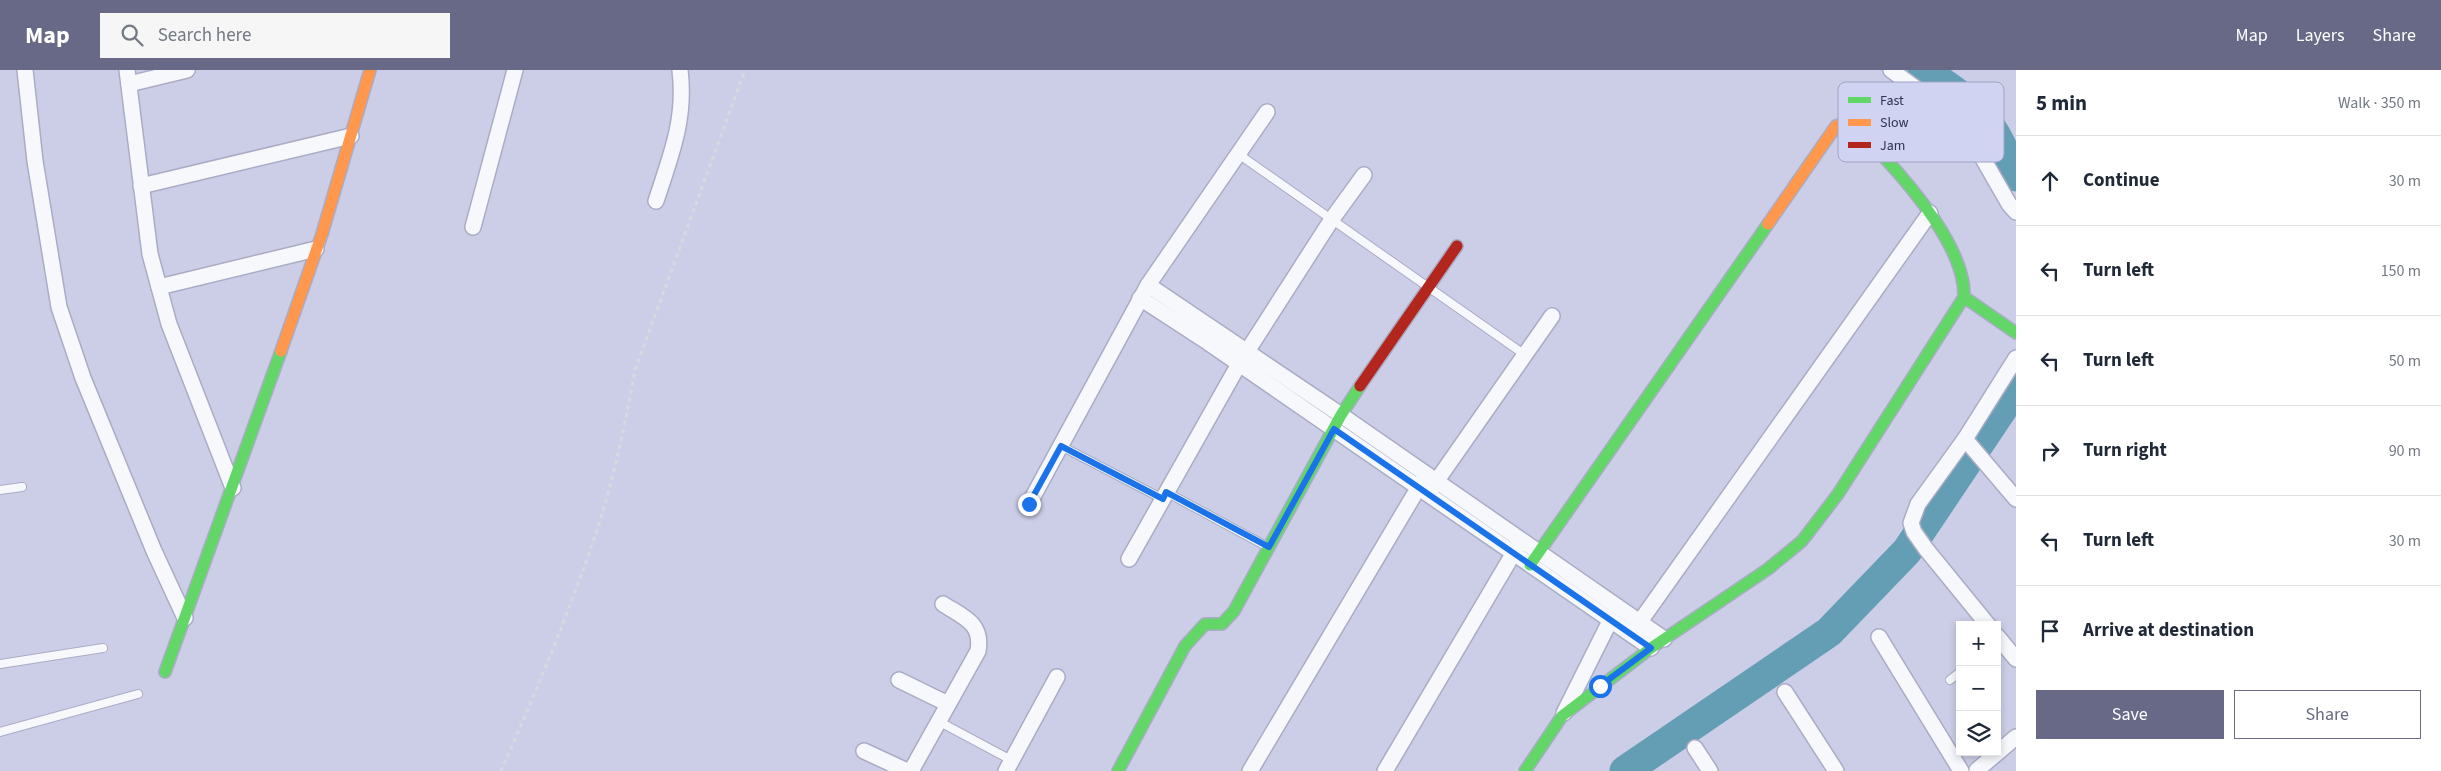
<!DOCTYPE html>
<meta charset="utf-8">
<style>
:root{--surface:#fff;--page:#f6f6f7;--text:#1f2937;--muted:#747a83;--line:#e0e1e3;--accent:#676986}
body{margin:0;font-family:"Source Sans 3",sans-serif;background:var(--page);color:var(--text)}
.controls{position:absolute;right:15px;bottom:15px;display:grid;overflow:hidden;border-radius:0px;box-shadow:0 2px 8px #0003}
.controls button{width:45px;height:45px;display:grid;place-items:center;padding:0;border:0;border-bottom:1px solid var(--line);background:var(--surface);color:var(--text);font:25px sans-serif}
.stop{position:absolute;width:15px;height:15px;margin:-11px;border:4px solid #1a73e8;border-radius:50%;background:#fff}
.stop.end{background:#1a73e8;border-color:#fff;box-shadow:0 1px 5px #0008}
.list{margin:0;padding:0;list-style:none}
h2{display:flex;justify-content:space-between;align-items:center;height:65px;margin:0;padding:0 20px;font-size:21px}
h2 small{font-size:16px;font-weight:400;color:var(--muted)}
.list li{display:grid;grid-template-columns:32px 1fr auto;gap:15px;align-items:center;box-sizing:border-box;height:90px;padding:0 20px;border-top:1px solid var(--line)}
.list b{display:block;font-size:19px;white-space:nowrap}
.list em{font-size:16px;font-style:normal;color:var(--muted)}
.actions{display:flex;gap:10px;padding:15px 20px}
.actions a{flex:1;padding:11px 0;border:1px solid var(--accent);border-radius:0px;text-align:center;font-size:18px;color:var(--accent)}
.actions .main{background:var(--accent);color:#fff}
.icon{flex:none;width:28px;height:28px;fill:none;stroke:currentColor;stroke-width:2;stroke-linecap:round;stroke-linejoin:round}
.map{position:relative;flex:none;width:2016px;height:701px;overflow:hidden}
header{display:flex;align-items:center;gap:30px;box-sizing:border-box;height:70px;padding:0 25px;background:var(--accent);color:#fff}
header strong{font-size:24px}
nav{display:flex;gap:28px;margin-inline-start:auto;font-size:18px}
.search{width:350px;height:45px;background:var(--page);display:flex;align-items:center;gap:12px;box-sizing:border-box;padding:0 18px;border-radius:0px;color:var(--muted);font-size:19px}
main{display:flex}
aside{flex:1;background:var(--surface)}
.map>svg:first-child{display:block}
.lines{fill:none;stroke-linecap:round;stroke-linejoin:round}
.river{stroke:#649eb5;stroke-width:31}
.lane-casing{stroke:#aaacc5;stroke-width:10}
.street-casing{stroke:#aaacc5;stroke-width:18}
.fast-casing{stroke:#aaacc5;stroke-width:14}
.slow-casing{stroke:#aaacc5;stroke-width:14}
.jam-casing{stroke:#aaacc5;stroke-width:14}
.path{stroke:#d8d8e1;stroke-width:3;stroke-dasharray:4 4;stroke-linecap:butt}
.lane{stroke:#f7f8fb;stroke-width:8}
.street{stroke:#f7f8fb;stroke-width:15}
.fast{stroke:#63d668;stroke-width:11}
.slow{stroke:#ff974d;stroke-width:11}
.jam{stroke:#b3261e;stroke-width:11}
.route{stroke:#1a73e8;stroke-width:6}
.key{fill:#d0d4f2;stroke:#a0a4c2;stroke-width:1}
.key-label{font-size:14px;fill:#303351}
</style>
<header>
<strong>Map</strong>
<div class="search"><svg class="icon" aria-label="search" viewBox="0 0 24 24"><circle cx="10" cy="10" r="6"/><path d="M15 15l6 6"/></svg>Search here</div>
<nav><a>Map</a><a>Layers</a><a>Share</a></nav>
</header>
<main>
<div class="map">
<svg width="2016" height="701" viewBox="0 0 2016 701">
<rect width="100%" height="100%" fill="#cccee7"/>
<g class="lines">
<g class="river">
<path d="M 1923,0 C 1942,13 1962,25 1979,42 C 1995,59 2005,85 2016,106"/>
<path d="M 1625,701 L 1829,562 L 1907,481 L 2016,318"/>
</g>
<g class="lane-casing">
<g id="lane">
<path d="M 1237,83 L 1525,285"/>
<path d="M 1061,376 L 1163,429"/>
<path d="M 0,420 L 22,417"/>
<path d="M 1166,422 L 1268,477"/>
<path d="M 0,594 L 103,578"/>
<path d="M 1950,610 L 1960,602"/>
<path d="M 938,651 L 1011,690"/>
<path d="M 0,662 L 138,624"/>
</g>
</g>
<g class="street-casing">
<g id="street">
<path d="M 25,0 L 35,91 L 59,237 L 83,308 L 154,481 L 185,548"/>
<path d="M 127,0 L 150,184 L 169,254 L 233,418"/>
<path d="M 1891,0 L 1962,52 L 2009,134 L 2016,142"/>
<path d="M 129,14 L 187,0"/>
<path d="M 141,116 L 351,66"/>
<path d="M 656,131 C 671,85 686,49 680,0"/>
<path d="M 473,157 L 515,0"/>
<path d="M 1148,215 L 1341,345 L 1664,569"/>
<path d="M 159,217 L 316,179"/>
<path d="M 1140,228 L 1209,273 L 1651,578"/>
<path d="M 1965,369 L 2016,429"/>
<path d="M 1431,419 L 1552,246"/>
<path d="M 1029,434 L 1148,215 L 1267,42"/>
<path d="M 1129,489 L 1239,294 L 1332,149 L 1364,105"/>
<path d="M 1988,555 L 1926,479 L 1914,462 L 1911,453 L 1918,434 L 1965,369 L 2016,288"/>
<path d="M 1634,560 L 1930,143"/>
<path d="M 1997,566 L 2016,589"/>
<path d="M 1879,567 L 1961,701"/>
<path d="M 899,610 L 948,634"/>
<path d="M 1785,622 L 1836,701"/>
<path d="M 1564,643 L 1610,551"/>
<path d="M 1695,678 L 1710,701"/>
<path d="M 864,681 L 907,701"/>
<path d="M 1977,700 L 2016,667"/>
<path d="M 911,701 L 978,581 C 983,553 963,547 943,534"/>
<path d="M 1006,701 L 1057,607"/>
<path d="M 1250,701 L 1423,410"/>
<path d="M 1385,701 L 1519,474"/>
</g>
</g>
<g class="fast-casing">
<g id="fast">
<path d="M 1882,85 C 1913,118 1966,181 1964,227"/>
<path d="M 1530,495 L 1768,154"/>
<path d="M 165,602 L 281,281"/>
<path d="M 1118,701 L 1185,576 L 1205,554 L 1222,554 L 1234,541 L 1341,345 L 1360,316"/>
<path d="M 1525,701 L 1562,646 L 1651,578 L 1768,499 L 1802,471 L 1838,424 L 1964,227 L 2016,263"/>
</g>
</g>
<g class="slow-casing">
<g id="slow">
<path d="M 1768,154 L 1836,56 L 1843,54 L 1858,63 L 1882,85"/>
<path d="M 281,281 L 322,164 L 370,0"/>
</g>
</g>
<g class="jam-casing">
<path id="jam" d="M 1360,316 L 1457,176"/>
</g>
<path class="path" d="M 501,701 C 535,624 568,545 595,466 C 613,413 625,355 635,300 L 745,0"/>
<use href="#lane" class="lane"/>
<use href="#street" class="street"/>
<use href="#fast" class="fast"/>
<use href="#slow" class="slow"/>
<use href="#jam" class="jam"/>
</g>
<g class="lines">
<path class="route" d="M 1029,434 L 1061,376 L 1163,429 L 1166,422 L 1269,477 L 1334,359 L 1651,578 L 1600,616"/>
</g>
<rect x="1838" y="12" width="166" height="80" rx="8" class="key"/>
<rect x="1848" y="27" width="23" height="6" fill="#63d668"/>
<rect x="1848" y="49" width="23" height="7" fill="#ff974d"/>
<rect x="1848" y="72" width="23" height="6" fill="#b3261e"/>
<g class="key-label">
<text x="1880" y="35">Fast</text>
<text x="1880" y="57">Slow</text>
<text x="1880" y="80">Jam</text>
</g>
</svg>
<div class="controls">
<button>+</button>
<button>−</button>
<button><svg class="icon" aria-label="layers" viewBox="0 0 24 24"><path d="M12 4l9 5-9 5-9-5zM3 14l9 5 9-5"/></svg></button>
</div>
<div class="stop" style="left:1600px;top:616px"></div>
<div class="stop end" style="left:1029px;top:434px"></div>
</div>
<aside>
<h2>5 min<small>Walk · 350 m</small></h2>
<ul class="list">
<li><svg class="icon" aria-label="ahead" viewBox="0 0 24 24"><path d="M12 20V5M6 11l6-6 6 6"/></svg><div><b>Continue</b></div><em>30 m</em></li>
<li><svg class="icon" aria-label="left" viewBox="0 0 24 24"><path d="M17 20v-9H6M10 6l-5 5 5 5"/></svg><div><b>Turn left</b></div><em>150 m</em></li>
<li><svg class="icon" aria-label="left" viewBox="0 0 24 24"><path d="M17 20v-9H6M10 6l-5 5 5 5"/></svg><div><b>Turn left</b></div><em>50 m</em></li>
<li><svg class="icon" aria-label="right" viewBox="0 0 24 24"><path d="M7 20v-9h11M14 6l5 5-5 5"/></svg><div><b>Turn right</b></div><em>90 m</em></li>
<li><svg class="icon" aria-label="left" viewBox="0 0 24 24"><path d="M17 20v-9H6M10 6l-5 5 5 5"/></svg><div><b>Turn left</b></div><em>30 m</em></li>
<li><svg class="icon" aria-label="arrive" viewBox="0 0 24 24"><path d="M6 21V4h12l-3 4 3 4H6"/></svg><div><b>Arrive at destination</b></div></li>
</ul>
<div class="actions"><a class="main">Save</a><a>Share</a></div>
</aside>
</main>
